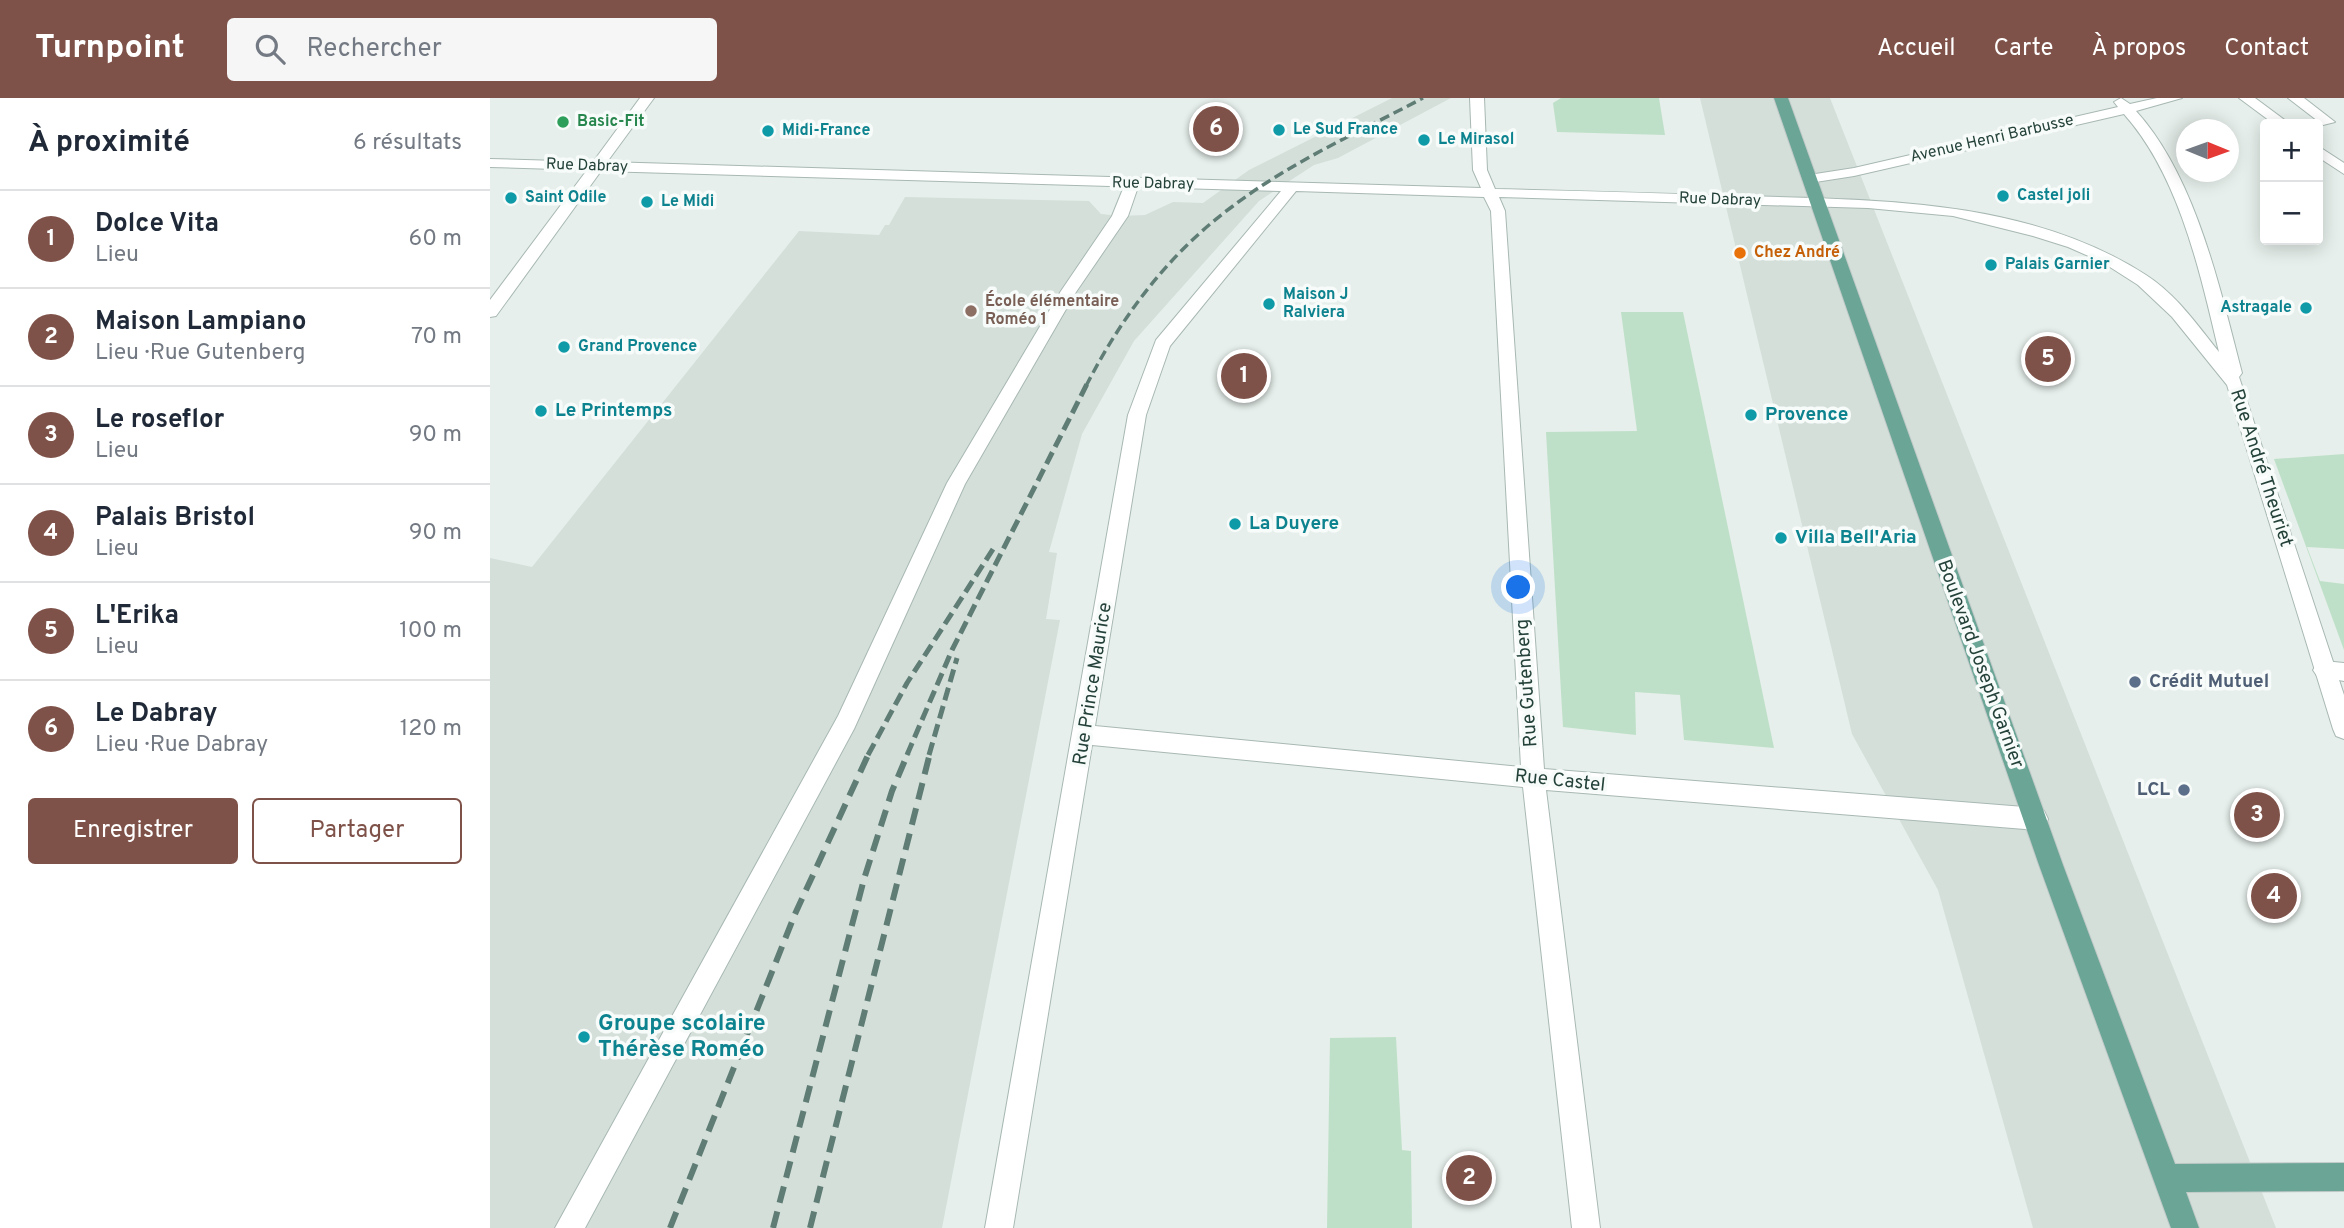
<!DOCTYPE html>
<html lang="fr">
<meta charset="utf-8">
<style>
:root{--surface:#fff;--page:#f6f6f7;--text:#1f2937;--muted:#747a83;--line:#e0e1e3;--accent:#7f5249}
body{margin:0;font-family:Overpass,sans-serif;background:var(--page);color:var(--text)}
.controls{position:absolute;right:21px;top:21px;display:grid;overflow:hidden;border-radius:7px;box-shadow:0 4px 18px #0003}
.controls button{width:63px;height:63px;display:grid;place-items:center;padding:0;border:0;border-bottom:2px solid var(--line);background:var(--surface);color:var(--text);font:35px sans-serif}
.compass{position:absolute;left:1686px;top:21px;width:63px;height:63px;border-radius:50%;background:var(--surface);box-shadow:0 4px 18px #0003;rotate:91deg}
.you{position:absolute;left:1029px;top:490px;width:24px;height:24px;margin:-18px;border:5px solid #fff;border-radius:50%;background:#1a73e8;box-shadow:0 0 0 10px #1a73e833}
.badge{display:grid;place-items:center;width:46px;height:46px;border-radius:50%;background:var(--accent);color:#fff;font-size:23px;font-weight:700}
.pin{position:absolute;translate:-50% -50%;border:4px solid #fff;box-shadow:0 2px 7px #0006}
.list{margin:0;padding:0;list-style:none}
h2{display:flex;justify-content:space-between;align-items:center;height:91px;margin:0;padding:0 28px;font-size:30px}
h2 small{font-size:23px;font-weight:400;color:var(--muted)}
.list li{display:grid;grid-template-columns:46px 1fr auto;gap:21px;align-items:center;box-sizing:border-box;height:98px;padding:0 28px;border-top:2px solid var(--line)}
.list b{display:block;font-size:26px;white-space:nowrap}
.list p{margin:0;font-size:23px;white-space:nowrap;color:var(--muted)}
.list em{font-size:23px;font-style:normal;color:var(--muted)}
.actions{display:flex;gap:14px;padding:21px 28px}
.actions a{flex:1;padding:16px 0;border:2px solid var(--accent);border-radius:7px;text-align:center;font-size:24px;color:var(--accent)}
.actions .main{background:var(--accent);color:#fff}
.icon{flex:none;width:38px;height:38px;fill:none;stroke:currentColor;stroke-width:2;stroke-linecap:round;stroke-linejoin:round}
.map{position:relative;flex:none;width:1854px;height:1130px;overflow:hidden}
header{display:flex;align-items:center;gap:42px;box-sizing:border-box;height:98px;padding:0 35px;background:var(--accent);color:#fff}
header strong{font-size:33px}
nav{display:flex;gap:38px;margin-inline-start:auto;font-size:24px}
.search{width:490px;height:63px;background:var(--page);display:flex;align-items:center;gap:18px;box-sizing:border-box;padding:0 24px;border-radius:7px;color:var(--muted);font-size:26px}
main{display:flex}
aside{flex:1;background:var(--surface)}
.map>svg:first-child{display:block}
.built{fill:#d4dfda}
.green{fill:#bfe0c8}
.lines{fill:none;stroke-linecap:round;stroke-linejoin:round}
.service-casing{stroke:#a8b8b2;stroke-width:2}
.minor-casing{stroke:#a8b8b2;stroke-width:2}
.primary-casing{stroke:#c2cac8;stroke-width:2}
.service{fill:#fff;fill-rule:evenodd}
.minor{fill:#fff;fill-rule:evenodd}
.primary{fill:#6aa596;fill-rule:evenodd}
.rail-far2{stroke:#5f7d75;stroke-width:3.5;stroke-dasharray:10 5;stroke-linecap:butt}
.rail-far1{stroke:#5f7d75;stroke-width:5;stroke-dasharray:13 6;stroke-linecap:butt}
.rail{stroke:#5f7d75;stroke-width:6;stroke-dasharray:17 9;stroke-linecap:butt}
.leisure-dot{fill:#2e9e5b;stroke:#f7fbf9;stroke-width:2.5}
.culture-dot{fill:#0f9aa8;stroke:#f7fbf9;stroke-width:2.5}
.food-dot{fill:#e8710a;stroke:#f7fbf9;stroke-width:2.5}
.education-dot{fill:#8d6e63;stroke:#f7fbf9;stroke-width:2.5}
.service-dot{fill:#5c6f8a;stroke:#f7fbf9;stroke-width:2.5}
.labels{text-anchor:middle;dominant-baseline:central;stroke-width:7;stroke-linejoin:round;paint-order:stroke}
.far-leisure-label{font-size:16px;font-weight:bold;fill:#27864d;stroke:#f7fbf9;text-anchor:start}
.far-culture-label{font-size:16px;font-weight:bold;fill:#0d838f;stroke:#f7fbf9;text-anchor:start}
.far-street-label{font-size:16px;fill:#24423a;stroke:#f7fbf9}
.far-food-label{font-size:16px;font-weight:bold;fill:#c56008;stroke:#f7fbf9;text-anchor:start}
.far-education-label{font-size:16px;font-weight:bold;fill:#785e54;stroke:#f7fbf9;text-anchor:start}
.culture-label{font-size:19px;font-weight:bold;fill:#0d838f;stroke:#f7fbf9;text-anchor:start}
.street-label{font-size:19px;fill:#24423a;stroke:#f7fbf9}
.service-label{font-size:19px;font-weight:bold;fill:#4e5e75;stroke:#f7fbf9;text-anchor:start}
.near-culture-label{font-size:23px;font-weight:bold;fill:#0d838f;stroke:#f7fbf9;text-anchor:start}
</style>
<header>
<strong>Turnpoint</strong>
<div class="search"><svg class="icon" aria-label="search" viewBox="0 0 24 24"><circle cx="10" cy="10" r="6"/><path d="M15 15l6 6"/></svg>Rechercher</div>
<nav><a>Accueil</a><a>Carte</a><a>À propos</a><a>Contact</a></nav>
</header>
<main>
<aside>
<h2>À proximité<small>6 résultats</small></h2>
<ul class="list">
<li><span class="badge">1</span><div><b>Dolce Vita</b><p>Lieu</p></div><em>60 m</em></li>
<li><span class="badge">2</span><div><b>Maison Lampiano</b><p>Lieu · Rue Gutenberg</p></div><em>70 m</em></li>
<li><span class="badge">3</span><div><b>Le roseflor</b><p>Lieu</p></div><em>90 m</em></li>
<li><span class="badge">4</span><div><b>Palais Bristol</b><p>Lieu</p></div><em>90 m</em></li>
<li><span class="badge">5</span><div><b>L'Erika</b><p>Lieu</p></div><em>100 m</em></li>
<li><span class="badge">6</span><div><b>Le Dabray</b><p>Lieu · Rue Dabray</p></div><em>120 m</em></li>
</ul>
<div class="actions"><a class="main">Enregistrer</a><a>Partager</a></div>
</aside>
<div class="map">
<svg width="1854" height="1130" viewBox="0 0 1854 1130">
<rect width="100%" height="100%" fill="#e6efeb"/>
<g class="built">
<path d="M 902,0 L 961,0 L 848,60 L 824,67 L 769,103 L 644,243 L 592,336 L 559,454 L 567,455 L 556,521 L 570,522 L 452,1130 L 0,1130 L 0,460 L 42,469 L 309,133 L 389,137 L 395,127 L 399,127 L 415,99 L 599,103 L 611,116 L 630,118 L 655,117 L 683,104 L 713,105 L 759,72 Z"/>
<path d="M 1210,0 L 1340,0 L 1786,1130 L 1543,1130 L 1448,792 L 1362,636 Z"/>
</g>
<g class="green">
<path d="M 1071,0 L 1169,0 L 1175,37 L 1067,34 L 1063,5 Z"/>
<path d="M 1131,214 L 1193,214 L 1284,650 L 1194,642 L 1190,597 L 1145,594 L 1146,637 L 1073,629 L 1056,334 L 1147,333 Z"/>
<path d="M 1854,356 L 1854,451 L 1817,449 L 1830,483 L 1854,486 L 1854,552 L 1784,361 Z"/>
<path d="M 906,939 L 912,1052 L 921,1053 L 922,1130 L 837,1130 L 840,940 Z"/>
</g>
<g class="lines">
<g class="service-casing">
<g id="service">
<path d="M 1749,0 L 1765,0 L 1800,26 L 1784,26 Z"/>
<path d="M 1798,0 L 1814,0 L 1845,24 L 1833,27 Z"/>
<path d="M 1828,48 L 1854,65 L 1854,76 L 1828,59 Z"/>
<path d="M 642,82 L 649,86 L 638,118 L 586,194 L 475,386 L 364,631 L 95,1130 L 65,1130 L 348,618 L 457,385 L 571,193 L 622,118 L 635,86 Z"/>
<path d="M 1834,563 L 1854,565 L 1854,583 L 1827,578 L 1823,572 L 1827,566 Z"/>
</g>
</g>
<g class="minor-casing">
<path id="minor" d="M 150,0 L 164,0 L 117,64 L 991,90 L 983,72 L 980,0 L 994,0 L 997,72 L 1005,91 C 1089,93 1172,95 1255,98 C 1391,102 1538,101 1656,177 C 1686,196 1708,228 1729,254 C 1710,175 1690,79 1634,16 L 1364,78 L 1319,85 L 1312,81 L 1319,77 L 1364,70 L 1628,9 L 1624,4 L 1631,0 L 1640,6 L 1667,0 L 1692,0 L 1646,13 C 1706,79 1730,191 1752,275 L 1749,279 L 1854,597 L 1854,641 L 1846,638 L 1843,631 L 1737,287 L 1682,219 L 1648,187 L 1612,164 L 1578,149 L 1543,138 L 1463,118 L 1378,110 L 1009,99 L 1015,113 L 1054,671 L 1546,710 L 1554,713 L 1558,721 L 1554,729 L 1546,732 L 1056,692 L 1110,1130 L 1082,1130 L 1033,689 L 602,647 L 523,1130 L 495,1130 L 638,317 L 666,242 L 791,93 L 111,73 L 6,218 L 0,219 L 0,202 L 97,72 L 0,69 L 0,61 L 103,64 ZM 806,93 L 994,99 L 1001,113 L 1031,669 L 605,628 L 656,317 L 680,248 Z"/>
</g>
<g class="primary-casing">
<path id="primary" d="M 1284,0 L 1298,0 L 1573,767 L 1685,1066 L 1854,1065 L 1854,1093 L 1696,1094 L 1709,1130 L 1681,1130 L 1549,767 Z"/>
</g>
<use href="#service" class="service"/>
<use href="#minor" class="minor"/>
<use href="#primary" class="primary"/>
<path class="rail-far2" d="M 596,288 C 632,218 679,155 743,108 C 801,64 869,34 933,0"/>
<g class="rail-far1">
<path d="M 378,657 L 417,585 L 505,448"/>
<path d="M 417,657 L 462,552 L 597,286"/>
<path d="M 439,657 L 467,560"/>
</g>
<g class="rail">
<path d="M 180,1130 L 305,816 L 379,655"/>
<path d="M 283,1130 L 374,781 L 402,693 L 418,655"/>
<path d="M 320,1130 L 440,655"/>
</g>
</g>
<circle class="leisure-dot" cx="73" cy="24" r="7"/>
<g class="culture-dot">
<circle cx="789" cy="32" r="7"/>
<circle cx="278" cy="33" r="7"/>
<circle cx="934" cy="42" r="7"/>
<circle cx="1513" cy="98" r="7"/>
<circle cx="21" cy="100" r="7"/>
<circle cx="157" cy="104" r="7"/>
<circle cx="1501" cy="167" r="7"/>
<circle cx="779" cy="206" r="7"/>
<circle cx="1816" cy="210" r="7"/>
<circle cx="74" cy="249" r="7"/>
<circle cx="51" cy="313" r="7"/>
<circle cx="1261" cy="317" r="7"/>
<circle cx="745" cy="426" r="7"/>
<circle cx="1291" cy="440" r="7"/>
<circle cx="94" cy="939" r="7"/>
</g>
<circle class="food-dot" cx="1250" cy="155" r="7"/>
<circle class="education-dot" cx="481" cy="213" r="7"/>
<g class="service-dot">
<circle cx="1645" cy="584" r="7"/>
<circle cx="1694" cy="692" r="7"/>
</g>
<g class="labels">
<g class="far-leisure-label">
<text x="87" y="24">Basic-Fit</text>
</g>
<g class="far-culture-label">
<text x="803" y="32">Le Sud France</text>
<text x="292" y="33">Midi-France</text>
<text x="948" y="42">Le Mirasol</text>
<text x="1527" y="98">Castel joli</text>
<text x="35" y="100">Saint Odile</text>
<text x="171" y="104">Le Midi</text>
<text x="1515" y="167">Palais Garnier</text>
<text x="793" y="197">Maison J<tspan x="793" dy="18">Ralviera</tspan></text>
<text x="1802" y="210" text-anchor="end">Astragale</text>
<text x="88" y="249">Grand Provence</text>
</g>
<g class="far-street-label">
<text transform="translate(1502 41) rotate(-13)">Avenue Henri Barbusse</text>
<text transform="translate(97 68) rotate(2)">Rue Dabray</text>
<text transform="translate(663 86) rotate(1)">Rue Dabray</text>
<text transform="translate(1230 102) rotate(2)">Rue Dabray</text>
</g>
<g class="far-food-label">
<text x="1264" y="155">Chez André</text>
</g>
<g class="far-education-label">
<text x="495" y="204">École élémentaire<tspan x="495" dy="18">Roméo 1</tspan></text>
</g>
<g class="culture-label">
<text x="65" y="313">Le Printemps</text>
<text x="1275" y="317">Provence</text>
<text x="759" y="426">La Duyere</text>
<text x="1305" y="440">Villa Bell'Aria</text>
</g>
<g class="street-label">
<text transform="translate(1771 370) rotate(72)">Rue André Theuriet</text>
<text transform="translate(1490 566) rotate(70)">Boulevard Joseph Garnier</text>
<text transform="translate(1037 585) rotate(-94)">Rue Gutenberg</text>
<text transform="translate(603 586) rotate(-81)">Rue Prince Maurice</text>
<text transform="translate(1070 683) rotate(6)">Rue Castel</text>
</g>
<g class="service-label">
<text x="1659" y="584">Crédit Mutuel</text>
<text x="1680" y="692" text-anchor="end">LCL</text>
</g>
<g class="near-culture-label">
<text x="108" y="926">Groupe scolaire<tspan x="108" dy="26">Thérèse Roméo</tspan></text>
</g>
</g>
</svg>
<div class="controls">
<button>+</button>
<button>−</button>
</div>
<svg class="compass" viewBox="-18 -18 36 36"><path d="M0-13l5 13h-10z" fill="#e53935"/><path d="M0 13l5-13h-10z" fill="#747a83"/></svg>
<div class="you"></div>
<div class="pin badge" style="left:754px;top:278px">1</div>
<div class="pin badge" style="left:979px;top:1080px">2</div>
<div class="pin badge" style="left:1767px;top:717px">3</div>
<div class="pin badge" style="left:1784px;top:798px">4</div>
<div class="pin badge" style="left:1558px;top:261px">5</div>
<div class="pin badge" style="left:726px;top:31px">6</div>
</div>
</main>
